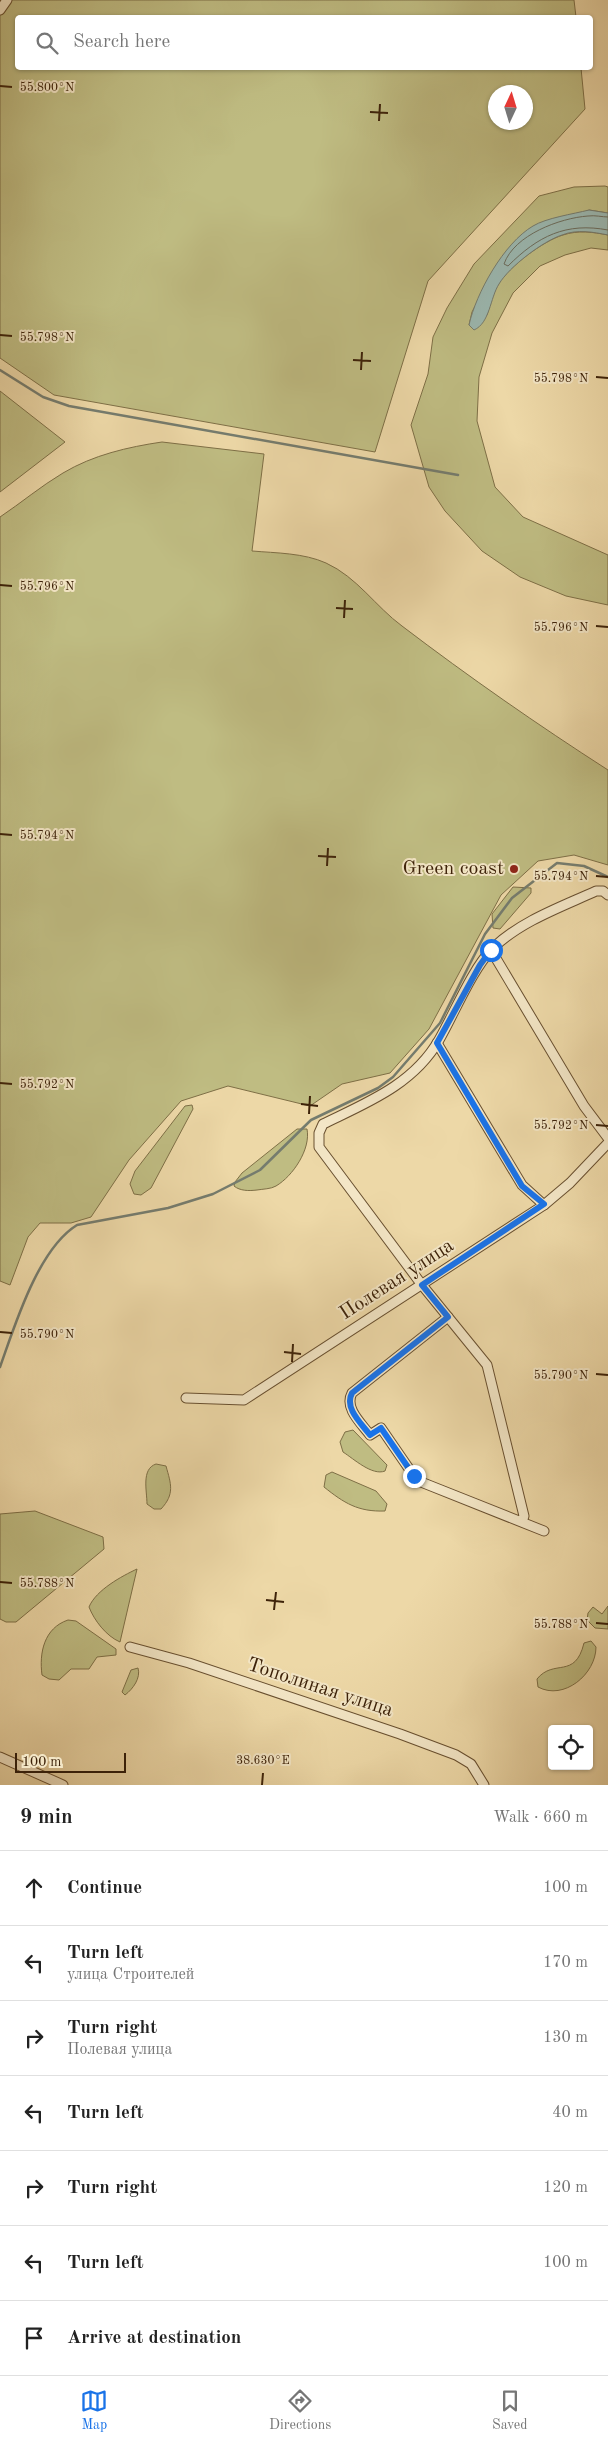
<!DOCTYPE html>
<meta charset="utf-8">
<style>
:root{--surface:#fff;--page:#f2f2f2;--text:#222;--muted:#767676;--line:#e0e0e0;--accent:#1a73e8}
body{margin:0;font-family:"Old Standard TT",serif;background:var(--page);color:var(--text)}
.controls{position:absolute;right:15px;bottom:15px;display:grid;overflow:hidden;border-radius:5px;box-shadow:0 1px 4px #0004}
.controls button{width:45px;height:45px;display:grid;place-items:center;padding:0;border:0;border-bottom:1px solid var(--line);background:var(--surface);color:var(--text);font:25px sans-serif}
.compass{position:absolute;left:488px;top:85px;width:45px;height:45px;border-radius:50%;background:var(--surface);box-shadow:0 1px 4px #0004;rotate:4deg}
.scale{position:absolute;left:15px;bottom:12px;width:111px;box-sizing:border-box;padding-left:5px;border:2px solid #3d2209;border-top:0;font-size:14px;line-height:18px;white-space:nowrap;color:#3d2209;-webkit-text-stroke:4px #f3e6c6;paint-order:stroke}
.stop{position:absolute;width:15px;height:15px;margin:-11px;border:4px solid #1a73e8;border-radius:50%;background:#fff}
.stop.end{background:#1a73e8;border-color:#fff;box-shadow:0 1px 5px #0008}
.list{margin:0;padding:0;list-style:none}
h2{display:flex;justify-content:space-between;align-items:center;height:65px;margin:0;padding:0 20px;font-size:21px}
h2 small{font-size:16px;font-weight:400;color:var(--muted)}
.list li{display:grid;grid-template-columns:32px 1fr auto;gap:15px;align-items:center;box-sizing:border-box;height:75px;padding:0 20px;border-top:1px solid var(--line)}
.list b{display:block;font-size:19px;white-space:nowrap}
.list p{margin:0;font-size:16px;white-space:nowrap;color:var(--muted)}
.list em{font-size:16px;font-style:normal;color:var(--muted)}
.icon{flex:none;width:28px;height:28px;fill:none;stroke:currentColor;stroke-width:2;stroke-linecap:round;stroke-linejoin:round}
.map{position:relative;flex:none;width:608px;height:1785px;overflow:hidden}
.search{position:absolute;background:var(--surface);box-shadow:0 1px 4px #0004;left:15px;right:15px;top:15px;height:55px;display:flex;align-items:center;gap:12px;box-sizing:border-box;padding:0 18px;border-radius:5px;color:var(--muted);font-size:19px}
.sheet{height:590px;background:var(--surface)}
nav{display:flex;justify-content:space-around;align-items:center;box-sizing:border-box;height:70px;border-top:1px solid var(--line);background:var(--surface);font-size:14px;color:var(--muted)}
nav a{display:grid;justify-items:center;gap:2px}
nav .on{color:var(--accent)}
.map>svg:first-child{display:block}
.green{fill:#bfbc82;stroke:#7e6f46;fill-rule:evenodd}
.water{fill:#9bb8b1;stroke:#757c6e}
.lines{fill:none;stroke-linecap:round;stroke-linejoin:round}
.shore{stroke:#6c6d5d;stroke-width:1}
.stream{stroke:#757c6e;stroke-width:2.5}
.minor-casing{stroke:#695030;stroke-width:11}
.minor{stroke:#f3e6c6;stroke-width:9}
.route{stroke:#1a73e8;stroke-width:6}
.ticks{fill:none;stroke:#3d2209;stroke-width:2}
.poi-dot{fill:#8f2418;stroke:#f3e6c6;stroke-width:2}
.labels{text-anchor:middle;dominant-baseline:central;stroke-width:4;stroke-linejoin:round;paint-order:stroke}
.poi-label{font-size:20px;fill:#3d2209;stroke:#f3e6c6;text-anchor:end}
.street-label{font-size:20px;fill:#3d2209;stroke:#f3e6c6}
.ticks-label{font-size:12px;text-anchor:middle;fill:#3d2209;stroke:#f3e6c6;stroke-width:4;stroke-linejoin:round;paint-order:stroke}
</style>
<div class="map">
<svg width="608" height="1785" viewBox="0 0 608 1785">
<rect width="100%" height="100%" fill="#edd8a7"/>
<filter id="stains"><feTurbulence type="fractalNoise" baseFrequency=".004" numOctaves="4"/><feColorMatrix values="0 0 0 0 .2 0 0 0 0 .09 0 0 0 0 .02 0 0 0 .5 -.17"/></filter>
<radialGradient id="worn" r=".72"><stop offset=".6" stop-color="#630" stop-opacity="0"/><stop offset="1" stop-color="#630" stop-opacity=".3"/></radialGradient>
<g class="green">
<path d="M 0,0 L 574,0 L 576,17 L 18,18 L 18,68 L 581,68 L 585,109 L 428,281 L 375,452 L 54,395 L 0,358 ZM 496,92 L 526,92 L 526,122 L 496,122 Z"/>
<path d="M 605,186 L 608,187 L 608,213 L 589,210 L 493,271 L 472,312 L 469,325 L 487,315 C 490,305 493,293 499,283 C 510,266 543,241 563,235 C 578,230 593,232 608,235 L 608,250 L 591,248 L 565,255 L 540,266 L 513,293 L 492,333 L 479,377 L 477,421 L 495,487 L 523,517 L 608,555 L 608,605 L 566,596 L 520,577 L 482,551 L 445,511 L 429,487 L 411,425 L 428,374 L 433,337 L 447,308 L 474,264 L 539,196 L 574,187 Z"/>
<path d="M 0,391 L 65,442 L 0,492 Z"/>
<path d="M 162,442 L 264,454 L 252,551 C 276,553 304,553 326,563 C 357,577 376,607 402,626 C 469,677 538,725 608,770 L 608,865 L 574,855 L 538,861 L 501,895 L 429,1029 L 390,1073 L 342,1084 L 310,1106 L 228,1086 L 181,1101 L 129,1160 L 91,1217 L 71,1223 L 40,1223 L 28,1237 L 10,1285 L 0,1281 L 0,517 C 21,503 41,486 63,473 C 93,455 128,447 162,442 Z"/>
<path d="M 513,887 L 531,888 L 531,893 L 500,929 L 493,928 L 492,914 Z"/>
<path d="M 192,1105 L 193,1109 L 151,1188 L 141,1195 L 134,1194 L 130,1184 L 135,1171 L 185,1106 Z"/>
<path d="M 297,1129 L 307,1129 C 311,1149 293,1176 276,1186 C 271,1189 263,1189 257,1190 C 249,1191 240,1191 234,1186 L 235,1182 L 242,1173 Z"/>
<path d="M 353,1430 L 387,1465 L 385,1471 C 372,1476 354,1459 343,1452 L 340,1442 L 345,1432 Z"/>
<path d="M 156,1464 L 166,1466 C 171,1484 175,1494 161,1509 L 154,1509 L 147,1504 C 147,1491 141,1469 156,1464 Z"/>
<path d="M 332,1472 L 376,1491 L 387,1504 L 385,1511 C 358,1512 344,1503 324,1487 L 326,1475 Z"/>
<path d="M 35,1511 L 103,1537 L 104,1549 L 16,1622 L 6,1622 L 0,1619 L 0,1514 Z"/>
<path d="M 137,1569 L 120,1642 C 106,1636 94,1620 89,1607 C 96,1590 122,1576 137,1569 Z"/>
<path d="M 608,1606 L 608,1629 L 595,1628 L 587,1620 L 588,1613 L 593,1607 L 602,1614 Z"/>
<path d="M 68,1620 L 76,1621 L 116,1649 L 116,1655 L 97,1657 L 89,1669 L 71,1669 L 59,1680 L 49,1679 L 42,1675 C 39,1653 44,1628 68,1620 Z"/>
<path d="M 591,1641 L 596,1647 C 596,1674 564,1701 538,1687 L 537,1679 C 554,1658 575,1680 584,1643 Z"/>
<path d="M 138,1668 C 141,1678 133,1689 125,1695 L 122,1692 L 131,1670 Z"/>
</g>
<path class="water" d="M 589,210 L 608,213 L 608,235 C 593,232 577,229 562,235 C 543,241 509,267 499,284 C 490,298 490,323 474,330 L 469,325 C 476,293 504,243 533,226 C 546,218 573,214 589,210 Z"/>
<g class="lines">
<path class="shore" d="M 608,217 C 602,217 595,215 588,216 C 560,218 514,235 504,264 L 508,266 C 538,236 566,222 608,230"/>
<g class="stream">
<path d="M 0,370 L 43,397 L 69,406 L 458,475"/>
<path d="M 0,1367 C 15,1325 38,1249 77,1225 L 168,1208 L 213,1194 L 260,1170 L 311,1120 L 378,1088 L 393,1077 L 440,1023 L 485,934 L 512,898 L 557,863 L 584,866 L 608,877"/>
</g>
<g class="minor-casing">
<g id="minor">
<path d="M 0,10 L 7,0"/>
<path d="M 491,950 L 584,1106 L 608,1138"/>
<path d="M 437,1043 L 522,1185 L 544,1205"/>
<path d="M 448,1317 L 352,1393 C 344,1408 361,1423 370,1435 L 381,1428 L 414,1476 L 421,1482 L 544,1531"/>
<path d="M 186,1398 L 244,1400 L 544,1205 L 570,1183 L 608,1143"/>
<path d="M 522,1521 L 524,1516 L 487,1365 L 422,1285 L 319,1147 L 319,1133 L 323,1124 C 366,1103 413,1085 439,1040 C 454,1014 472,969 493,948 C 521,921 561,907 596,891 L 603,891 L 608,895"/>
<path d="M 130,1647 L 189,1663 L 400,1734 L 456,1755 L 471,1764 L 484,1785"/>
<path d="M 0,1757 L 63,1785"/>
</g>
</g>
<use href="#minor" class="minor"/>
</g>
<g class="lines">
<path class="route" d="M 414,1476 L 381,1428 L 370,1435 C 361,1423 344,1408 352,1393 L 448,1317 L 422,1285 L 544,1204 L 522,1186 L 437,1043 L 480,965 L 491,950"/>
</g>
<path class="ticks" d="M 0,86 L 12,87M 370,112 L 388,113M 379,121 L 380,104M 0,335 L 12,336M 353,360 L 371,361M 361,370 L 362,352M 596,377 L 608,378M 0,585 L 12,586M 336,608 L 353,609M 344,618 L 345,600M 596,626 L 608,627M 0,834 L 12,835M 318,856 L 336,857M 327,866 L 328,848M 596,876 L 608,877M 0,1083 L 12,1084M 301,1104 L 318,1106M 309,1114 L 310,1096M 596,1125 L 608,1126M 0,1332 L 12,1333M 284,1352 L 301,1354M 292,1362 L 293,1344M 596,1374 L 608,1375M 0,1582 L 12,1583M 266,1600 L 284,1602M 274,1610 L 276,1592M 596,1623 L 608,1624M 262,1785 L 263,1773"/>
<circle class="poi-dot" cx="514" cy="869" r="5"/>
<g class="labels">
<g class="poi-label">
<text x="504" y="869">Green coast</text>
</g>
<g class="street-label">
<text transform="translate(397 1280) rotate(-33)">Полевая улица</text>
<text transform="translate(320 1688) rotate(18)">Тополиная улица</text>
</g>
</g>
<g class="ticks-label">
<text x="47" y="91">55.800°N</text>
<text x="47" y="341">55.798°N</text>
<text x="561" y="382">55.798°N</text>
<text x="47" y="590">55.796°N</text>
<text x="561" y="631">55.796°N</text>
<text x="47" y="839">55.794°N</text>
<text x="561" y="880">55.794°N</text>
<text x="47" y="1088">55.792°N</text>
<text x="561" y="1129">55.792°N</text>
<text x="47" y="1338">55.790°N</text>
<text x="561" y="1379">55.790°N</text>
<text x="47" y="1587">55.788°N</text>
<text x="561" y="1628">55.788°N</text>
<text x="263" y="1764">38.630°E</text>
</g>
<rect width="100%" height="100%" filter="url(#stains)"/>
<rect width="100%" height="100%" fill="url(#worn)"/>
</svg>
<div class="controls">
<button><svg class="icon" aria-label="locate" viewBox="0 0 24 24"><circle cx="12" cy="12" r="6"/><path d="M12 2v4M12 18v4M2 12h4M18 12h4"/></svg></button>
</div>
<svg class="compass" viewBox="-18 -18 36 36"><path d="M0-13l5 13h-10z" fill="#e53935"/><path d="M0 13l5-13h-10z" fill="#767676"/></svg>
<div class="scale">100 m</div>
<div class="stop" style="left:491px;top:950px"></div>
<div class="stop end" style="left:414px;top:1476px"></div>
<div class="search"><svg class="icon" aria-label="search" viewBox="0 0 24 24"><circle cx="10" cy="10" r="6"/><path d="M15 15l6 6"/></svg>Search here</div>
</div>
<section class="sheet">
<h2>9 min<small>Walk · 660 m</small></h2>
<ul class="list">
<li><svg class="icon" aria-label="ahead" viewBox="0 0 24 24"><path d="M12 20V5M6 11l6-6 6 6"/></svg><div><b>Continue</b></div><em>100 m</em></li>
<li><svg class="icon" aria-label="left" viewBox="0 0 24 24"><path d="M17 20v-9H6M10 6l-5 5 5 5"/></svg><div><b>Turn left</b><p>улица Строителей</p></div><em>170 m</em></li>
<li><svg class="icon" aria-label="right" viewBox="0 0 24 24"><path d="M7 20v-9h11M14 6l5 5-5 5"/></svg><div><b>Turn right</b><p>Полевая улица</p></div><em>130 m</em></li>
<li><svg class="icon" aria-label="left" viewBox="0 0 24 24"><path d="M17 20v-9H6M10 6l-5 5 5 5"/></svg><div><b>Turn left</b></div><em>40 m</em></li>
<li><svg class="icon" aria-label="right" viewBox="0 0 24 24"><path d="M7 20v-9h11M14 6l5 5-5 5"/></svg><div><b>Turn right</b></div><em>120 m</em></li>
<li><svg class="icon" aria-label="left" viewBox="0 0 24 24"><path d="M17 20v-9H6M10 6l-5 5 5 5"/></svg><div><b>Turn left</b></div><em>100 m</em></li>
<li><svg class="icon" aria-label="arrive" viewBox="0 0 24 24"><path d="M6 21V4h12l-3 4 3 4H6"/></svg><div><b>Arrive at destination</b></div></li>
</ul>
</section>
<nav>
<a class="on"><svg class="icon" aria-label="map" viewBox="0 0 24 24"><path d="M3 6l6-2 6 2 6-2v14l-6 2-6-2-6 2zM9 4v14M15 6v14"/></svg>Map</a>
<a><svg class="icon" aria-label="directions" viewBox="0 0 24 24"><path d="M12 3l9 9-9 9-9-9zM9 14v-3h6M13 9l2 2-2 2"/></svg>Directions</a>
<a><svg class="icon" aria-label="saved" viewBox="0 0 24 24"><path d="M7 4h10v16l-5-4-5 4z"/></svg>Saved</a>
</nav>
